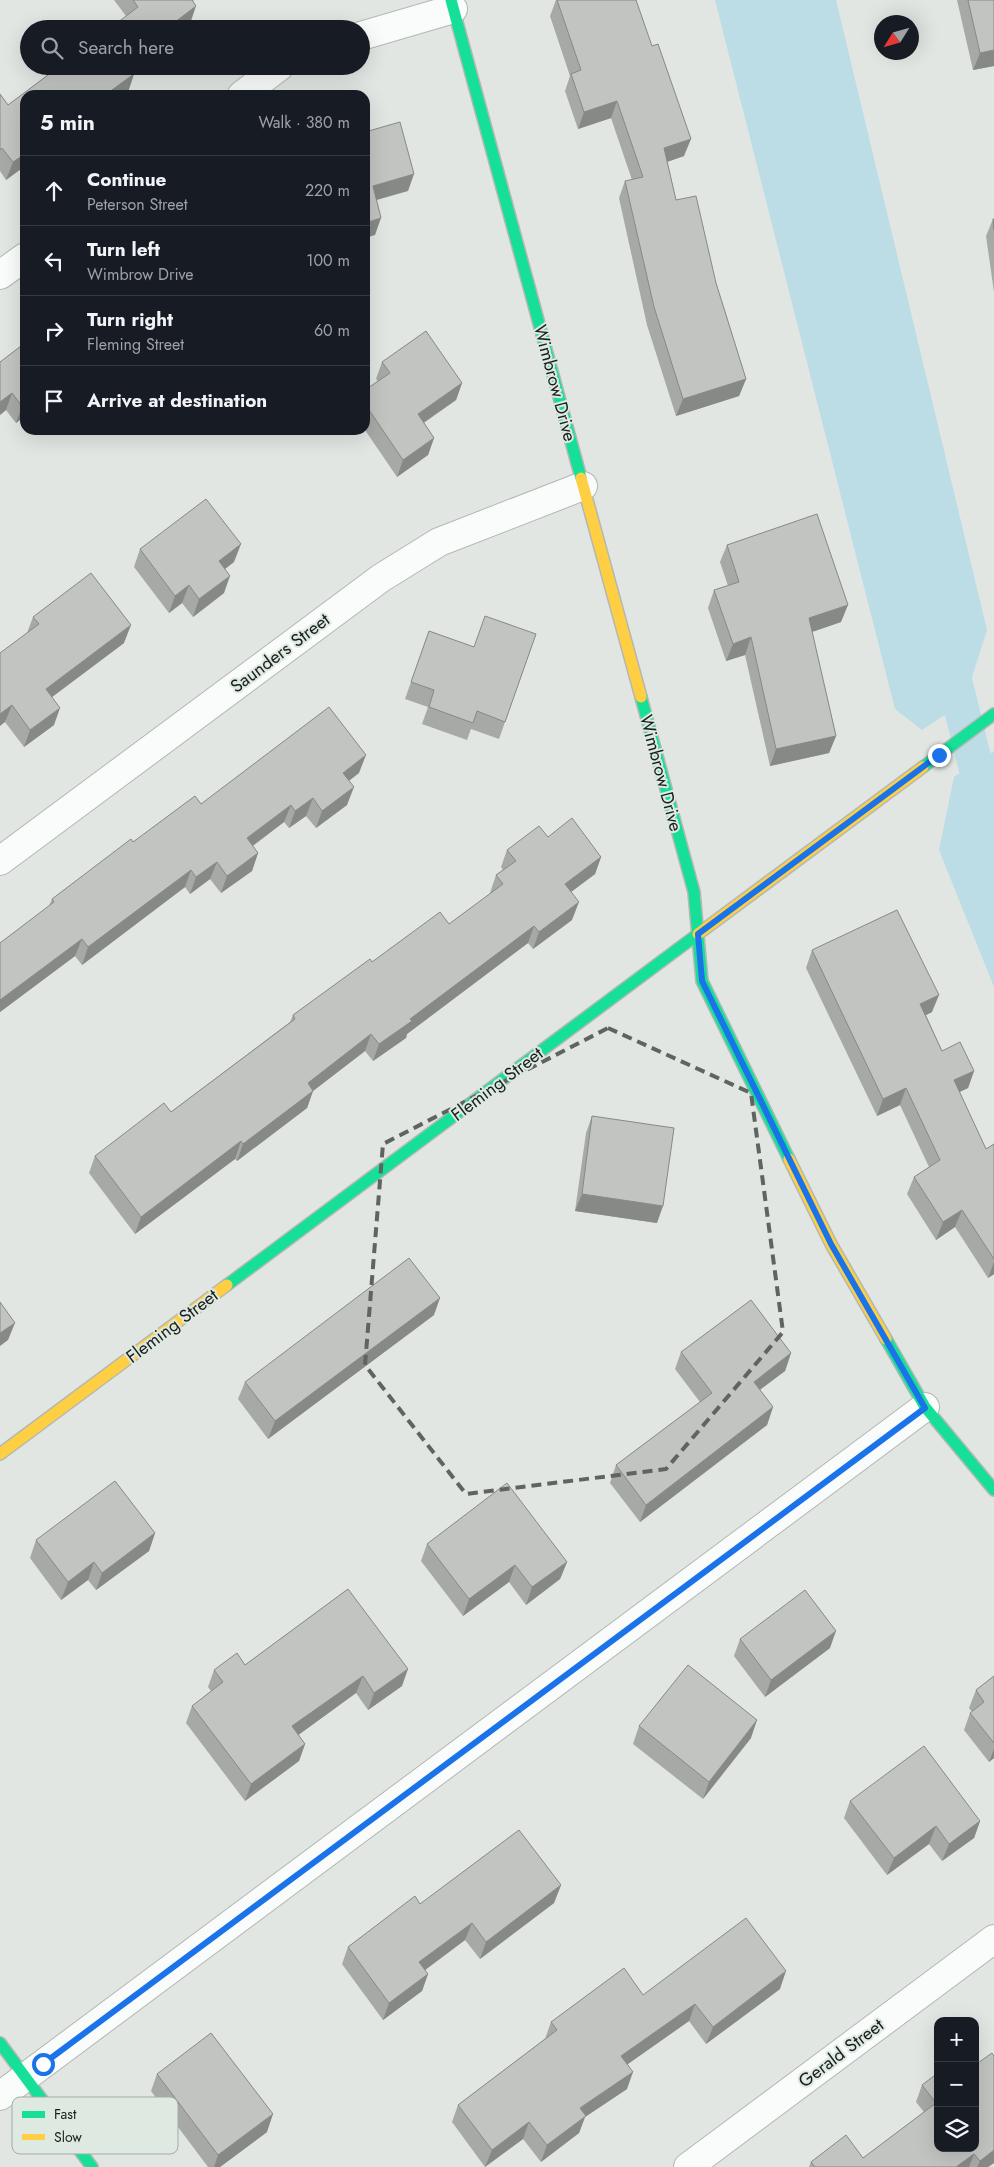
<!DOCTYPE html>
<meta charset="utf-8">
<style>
:root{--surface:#171b24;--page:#242831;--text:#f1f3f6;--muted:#9ea1a6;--line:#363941}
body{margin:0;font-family:Jost,sans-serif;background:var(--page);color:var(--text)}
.controls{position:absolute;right:15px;bottom:15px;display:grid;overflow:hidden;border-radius:10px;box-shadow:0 5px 20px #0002}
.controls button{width:45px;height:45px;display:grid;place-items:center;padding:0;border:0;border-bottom:1px solid var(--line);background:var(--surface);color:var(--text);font:25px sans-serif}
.compass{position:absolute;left:874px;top:15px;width:45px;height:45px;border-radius:50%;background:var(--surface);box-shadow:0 5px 20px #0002;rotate:233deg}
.stop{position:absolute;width:15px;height:15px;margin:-11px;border:4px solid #1a73e8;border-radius:50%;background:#fff}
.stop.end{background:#1a73e8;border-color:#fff;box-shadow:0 1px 5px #0008}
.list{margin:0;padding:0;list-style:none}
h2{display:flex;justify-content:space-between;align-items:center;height:65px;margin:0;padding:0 20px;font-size:21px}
h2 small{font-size:16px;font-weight:400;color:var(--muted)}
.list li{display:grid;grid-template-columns:32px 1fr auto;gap:15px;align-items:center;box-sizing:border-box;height:70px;padding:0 20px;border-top:1px solid var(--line)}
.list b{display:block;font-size:19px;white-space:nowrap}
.list p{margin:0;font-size:16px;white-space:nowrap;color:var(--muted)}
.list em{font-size:16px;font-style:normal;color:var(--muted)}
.icon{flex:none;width:28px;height:28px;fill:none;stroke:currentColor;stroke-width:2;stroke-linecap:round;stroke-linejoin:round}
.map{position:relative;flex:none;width:994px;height:2167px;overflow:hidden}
.search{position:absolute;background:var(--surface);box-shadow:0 5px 20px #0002;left:20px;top:20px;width:350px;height:55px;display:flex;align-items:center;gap:12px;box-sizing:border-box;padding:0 18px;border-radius:28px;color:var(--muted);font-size:19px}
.panel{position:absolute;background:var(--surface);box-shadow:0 5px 20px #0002;left:20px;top:90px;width:350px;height:345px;border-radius:15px}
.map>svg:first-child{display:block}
.water{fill:#bcdce6}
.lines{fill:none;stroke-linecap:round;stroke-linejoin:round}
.canal{stroke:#bcdce6;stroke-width:35}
.street-casing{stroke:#b3b8b4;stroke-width:30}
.fast-casing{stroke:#b3b8b4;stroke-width:14}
.slow-casing{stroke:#b3b8b4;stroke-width:14}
.street{stroke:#fafbfb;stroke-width:28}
.fast{stroke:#16e098;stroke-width:11}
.slow{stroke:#ffcf43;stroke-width:11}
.wall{fill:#a6a9a5}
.shaded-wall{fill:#878986}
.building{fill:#c1c4c0;stroke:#878986}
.route{stroke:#1a73e8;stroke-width:6}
.marked{fill:none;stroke:#606461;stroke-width:4;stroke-dasharray:10 6;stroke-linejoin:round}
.labels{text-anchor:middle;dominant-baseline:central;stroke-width:4;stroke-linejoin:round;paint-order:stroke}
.street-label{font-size:18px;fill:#1a1e1c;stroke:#dee9e1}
.key{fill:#dee9e1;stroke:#a3aca6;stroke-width:1}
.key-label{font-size:14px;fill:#1a1e1c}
</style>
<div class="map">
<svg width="994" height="2167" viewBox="0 0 994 2167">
<rect width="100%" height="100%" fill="#e1e6e2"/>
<g class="water">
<path d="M 715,0 L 836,0 L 987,630 L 964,702 L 922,730 L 895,709 Z"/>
<path d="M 994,751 L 994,987 L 939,850 L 954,777 Z"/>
</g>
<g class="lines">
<path class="canal" d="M 949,658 L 983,796 L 994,820"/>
<g class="street-casing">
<g id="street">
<path d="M 361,36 L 453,9"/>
<path d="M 242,95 L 280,66"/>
<path d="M 0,275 L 25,257"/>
<path d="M 0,861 L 381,578 L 439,542 L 583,486"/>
<path d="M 0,2096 L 925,1407"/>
<path d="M 688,2167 L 994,1939"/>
</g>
</g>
<g class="fast-casing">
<g id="fast">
<path d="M 451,0 L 581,478"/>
<path d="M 641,697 L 694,892 L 702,981 L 789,1159"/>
<path d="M 923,767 L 994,714"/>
<path d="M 227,1285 L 698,934"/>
<path d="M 886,1339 L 925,1407 L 994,1490"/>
<path d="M 0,2043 L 92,2167"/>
</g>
</g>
<g class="slow-casing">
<g id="slow">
<path d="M 581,478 L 641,697"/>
<path d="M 698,934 L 923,767"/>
<path d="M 789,1159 L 831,1244 L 886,1339"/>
<path d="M 0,1454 L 227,1285"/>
</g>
</g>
<use href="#street" class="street"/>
<use href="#fast" class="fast"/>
<use href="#slow" class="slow"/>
</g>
<g class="wall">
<path d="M 114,0 L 194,0 L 193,1 L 190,24 L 126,16 Z"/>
<path d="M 556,0 L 636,0 L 684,156 L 667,162 L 676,200 L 716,283 L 746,379 L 739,396 L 676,416 L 647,325 L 619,198 L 625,181 L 632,180 L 611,118 L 578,129 L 565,91 L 570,76 L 550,16 Z"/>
<path d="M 957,0 L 994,0 L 994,66 L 973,70 Z"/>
<path d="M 60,66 L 132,66 L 130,68 L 134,74 L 128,92 L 123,95 L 25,95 L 25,166 L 6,180 L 0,171 L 0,94 L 8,105 Z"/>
<path d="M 993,219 L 994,219 L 994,292 L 986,236 Z"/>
<path d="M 25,343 L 25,416 L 16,423 L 6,410 L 0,415 L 0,362 Z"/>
<path d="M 382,362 L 462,383 L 456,400 L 424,423 L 434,438 L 428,455 L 397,477 L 365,430 L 365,390 L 378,381 L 376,379 Z"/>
<path d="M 727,545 L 841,622 L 812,632 L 836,736 L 829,753 L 770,766 L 745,655 L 726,661 L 708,608 L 714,590 L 728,586 L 720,562 Z"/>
<path d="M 140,549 L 234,562 L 225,569 L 224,593 L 193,617 L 182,603 L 169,613 L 134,567 Z"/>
<path d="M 33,617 L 124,643 L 52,697 L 54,725 L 24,747 L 5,722 L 27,633 Z"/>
<path d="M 429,631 L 474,647 L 536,634 L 499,739 L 471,729 L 467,740 L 422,724 L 428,707 L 405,699 Z"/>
<path d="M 359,773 L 349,781 L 347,805 L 316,828 L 306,816 L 289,828 L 284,822 L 253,846 L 258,853 L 252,871 L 221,893 L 210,879 L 190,894 L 185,887 L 82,965 L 75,956 L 0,1012 L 0,943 L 49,906 L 52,899 L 133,842 L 201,804 Z"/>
<path d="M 548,837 L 601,857 L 595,874 L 571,892 L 572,920 L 533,949 L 528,943 L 407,1034 L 406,1038 L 373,1061 L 365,1051 L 313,1091 L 307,1108 L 237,1161 L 235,1159 L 135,1234 L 89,1173 L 95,1156 L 171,1112 L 290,1022 L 293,1015 L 372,962 L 449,924 L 491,893 L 490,893 L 496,875 L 503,870 L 501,867 L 507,850 Z"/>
<path d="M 812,950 L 932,1012 L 926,1015 L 942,1051 L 974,1071 L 968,1088 L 959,1092 L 986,1149 L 994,1144 L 994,1274 L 988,1278 L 955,1227 L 936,1240 L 907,1194 L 914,1177 L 929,1167 L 900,1105 L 877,1116 L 806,968 Z"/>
<path d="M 592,1116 L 657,1223 L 575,1211 L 586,1133 Z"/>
<path d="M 434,1315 L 268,1439 L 238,1399 L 245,1382 Z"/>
<path d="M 681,1352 L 791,1353 L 785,1371 L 760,1390 L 773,1407 L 767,1425 L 640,1522 L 610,1483 L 616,1465 L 700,1402 L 675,1369 Z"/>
<path d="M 155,1533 L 149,1551 L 96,1590 L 88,1580 L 61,1600 L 30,1558 L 36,1540 Z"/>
<path d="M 427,1544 L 567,1562 L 560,1579 L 526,1605 L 509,1582 L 463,1616 L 421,1561 Z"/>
<path d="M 348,1589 L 402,1686 L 368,1710 L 356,1693 L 298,1735 L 305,1744 L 299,1761 L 245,1801 L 186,1723 L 192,1706 L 211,1691 L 208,1687 L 214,1670 L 245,1665 Z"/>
<path d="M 740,1639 L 830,1648 L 765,1697 L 734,1656 Z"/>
<path d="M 994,1676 L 994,1758 L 989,1762 L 964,1730 L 970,1713 L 972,1712 L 969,1708 L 976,1690 Z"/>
<path d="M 639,1726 L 751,1738 L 703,1799 L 633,1744 Z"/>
<path d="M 850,1801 L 980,1821 L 974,1838 L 942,1861 L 929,1844 L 887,1875 L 844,1818 Z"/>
<path d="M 561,1885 L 554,1903 L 480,1959 L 465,1940 L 425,1970 L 428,1974 L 422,1991 L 383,2020 L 342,1964 L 348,1947 L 420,1904 Z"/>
<path d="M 780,1989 L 706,2044 L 689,2021 L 628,2064 L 627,2089 L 585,2117 L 579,2133 L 541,2162 L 523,2139 L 485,2167 L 452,2122 L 458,2105 L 545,2039 L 551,2022 L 643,1995 Z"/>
<path d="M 157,2074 L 267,2132 L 220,2167 L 208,2167 L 151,2091 Z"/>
<path d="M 922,2085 L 975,2148 L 994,2163 L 988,2167 L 809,2167 L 811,2162 L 863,2158 L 924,2112 L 916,2102 Z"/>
</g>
<g class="shaded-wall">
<path d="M 196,6 L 190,24 L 183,29 L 166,29 Z"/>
<path d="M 994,50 L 994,66 L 973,70 L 980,53 Z"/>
<path d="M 134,74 L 128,92 L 123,95 L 105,95 Z"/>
<path d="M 617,101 L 611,118 L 578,129 L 584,112 Z"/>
<path d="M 691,139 L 684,156 L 658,165 L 664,148 Z"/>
<path d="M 25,154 L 25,166 L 6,180 L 13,162 Z"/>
<path d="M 414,174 L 408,191 L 366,203 L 373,186 Z"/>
<path d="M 381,218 L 375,235 L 365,238 L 365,223 Z"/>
<path d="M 746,379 L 739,396 L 676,416 L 683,399 Z"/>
<path d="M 462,383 L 456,400 L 411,431 L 418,414 Z"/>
<path d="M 12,393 L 6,410 L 0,415 L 0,402 Z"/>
<path d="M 25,404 L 25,416 L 16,423 L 22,406 Z"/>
<path d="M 434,438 L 428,455 L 397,477 L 403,460 Z"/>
<path d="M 241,544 L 234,562 L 213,578 L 219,561 Z"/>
<path d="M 230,576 L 224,593 L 193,617 L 199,599 Z"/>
<path d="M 189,585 L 182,603 L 169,613 L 175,596 Z"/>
<path d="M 848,605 L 841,622 L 803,635 L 809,618 Z"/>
<path d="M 131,625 L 124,643 L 40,706 L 46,689 Z"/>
<path d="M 751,637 L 745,655 L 726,661 L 733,644 Z"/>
<path d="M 12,705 L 5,722 L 0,726 L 0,714 Z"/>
<path d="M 60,708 L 54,725 L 24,747 L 30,730 Z"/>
<path d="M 836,736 L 829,753 L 770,766 L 776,749 Z"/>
<path d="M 366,755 L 359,773 L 336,790 L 343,773 Z"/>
<path d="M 354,787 L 347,805 L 316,828 L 322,811 Z"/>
<path d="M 313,798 L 306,816 L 289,828 L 295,811 Z"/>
<path d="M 291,805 L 284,822 L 240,855 L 247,838 Z"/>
<path d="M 258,853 L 252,871 L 221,893 L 227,876 Z"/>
<path d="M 601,857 L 595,874 L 559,901 L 565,884 Z"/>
<path d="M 217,862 L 210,879 L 190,894 L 196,877 Z"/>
<path d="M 191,870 L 185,887 L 82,965 L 88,947 Z"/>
<path d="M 579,902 L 572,920 L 533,949 L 539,932 Z"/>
<path d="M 534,926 L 528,943 L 407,1034 L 406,1038 L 373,1061 L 379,1044 L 410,1019 Z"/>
<path d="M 82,939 L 75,956 L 0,1012 L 0,1000 Z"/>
<path d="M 939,995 L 932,1012 L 914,1021 L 920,1004 Z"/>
<path d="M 371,1034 L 365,1051 L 313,1091 L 307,1108 L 237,1161 L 243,1144 L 308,1083 Z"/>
<path d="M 974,1071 L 968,1088 L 947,1098 L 954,1080 Z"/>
<path d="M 906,1088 L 900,1105 L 877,1116 L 883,1099 Z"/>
<path d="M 241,1141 L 235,1159 L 135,1234 L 141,1217 Z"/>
<path d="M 582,1194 L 663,1206 L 657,1223 L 575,1211 Z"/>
<path d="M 962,1210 L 955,1227 L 936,1240 L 943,1222 Z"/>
<path d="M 994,1262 L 994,1274 L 988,1278 Z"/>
<path d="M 440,1298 L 434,1315 L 268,1439 L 275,1421 Z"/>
<path d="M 15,1323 L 8,1340 L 0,1346 L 0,1333 Z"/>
<path d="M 791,1353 L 785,1371 L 747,1399 L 754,1382 Z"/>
<path d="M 773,1407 L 767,1425 L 640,1522 L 646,1505 Z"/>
<path d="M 155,1533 L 149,1551 L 96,1590 L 102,1573 Z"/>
<path d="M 94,1562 L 88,1580 L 61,1600 L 68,1582 Z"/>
<path d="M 567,1562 L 560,1579 L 526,1605 L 532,1587 Z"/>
<path d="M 515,1565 L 509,1582 L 463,1616 L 469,1599 Z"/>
<path d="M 836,1631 L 830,1648 L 765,1697 L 771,1680 Z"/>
<path d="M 408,1669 L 402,1686 L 368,1710 L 374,1693 Z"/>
<path d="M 363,1676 L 356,1693 L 286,1744 L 292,1726 Z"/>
<path d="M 757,1720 L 751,1738 L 703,1799 L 709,1782 Z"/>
<path d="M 305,1744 L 299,1761 L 245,1801 L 251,1784 Z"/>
<path d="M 994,1749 L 994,1758 L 989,1762 Z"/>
<path d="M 980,1821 L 974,1838 L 942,1861 L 949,1844 Z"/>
<path d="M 936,1826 L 929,1844 L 887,1875 L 894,1858 Z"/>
<path d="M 561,1885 L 554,1903 L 480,1959 L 486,1942 Z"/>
<path d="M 472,1923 L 465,1940 L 413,1979 L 419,1962 Z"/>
<path d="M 786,1971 L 780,1989 L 706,2044 L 713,2027 Z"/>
<path d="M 428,1974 L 422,1991 L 383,2020 L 389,2003 Z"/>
<path d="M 695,2004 L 689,2021 L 615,2073 L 621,2056 Z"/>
<path d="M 633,2072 L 627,2089 L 585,2117 L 579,2133 L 541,2162 L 547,2145 L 580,2108 Z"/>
<path d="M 273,2114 L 267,2132 L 220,2167 L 214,2167 L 218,2155 Z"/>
<path d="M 529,2122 L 523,2139 L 485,2167 L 492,2150 Z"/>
<path d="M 994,2150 L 994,2163 L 988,2167 L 977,2167 L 980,2161 Z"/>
<path d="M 974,2154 L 969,2167 L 956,2167 Z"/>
</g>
<g class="building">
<path d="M 133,0 L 192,0 L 196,6 L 166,29 L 109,29 L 138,7 Z"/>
<path d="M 557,0 L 636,0 L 652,46 L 658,44 L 691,139 L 664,148 L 676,200 L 696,196 L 716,283 L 746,379 L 683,399 L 654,307 L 625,181 L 643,177 L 617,101 L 584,112 L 571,74 L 581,70 Z"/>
<path d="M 968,0 L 994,0 L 994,50 L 980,53 Z"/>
<path d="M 60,66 L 128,66 L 134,74 L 105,95 L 25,95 L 25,154 L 13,162 L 2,148 L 0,150 L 0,94 L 8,105 Z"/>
<path d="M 400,122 L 414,174 L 373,186 L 381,218 L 365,223 L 365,132 Z"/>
<path d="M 993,219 L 994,219 L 994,230 Z"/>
<path d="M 426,331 L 462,383 L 418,414 L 434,438 L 403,460 L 365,404 L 365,390 L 390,373 L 382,362 Z"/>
<path d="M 25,343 L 25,404 L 22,406 L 12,393 L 0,402 L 0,362 Z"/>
<path d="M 206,499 L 241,544 L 219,561 L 230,576 L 199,599 L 189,585 L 175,596 L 140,549 Z"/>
<path d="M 817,514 L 848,605 L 809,618 L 836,736 L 776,749 L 751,637 L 733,644 L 714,590 L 739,582 L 727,545 Z"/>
<path d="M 91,573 L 131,625 L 46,689 L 60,708 L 30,730 L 12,705 L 0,714 L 0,653 L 39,624 L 33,617 Z"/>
<path d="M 485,616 L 536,634 L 505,722 L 477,711 L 473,723 L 429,707 L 434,690 L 411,682 L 429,631 L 474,647 Z"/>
<path d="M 329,707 L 366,755 L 343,773 L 354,787 L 322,811 L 313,798 L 295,811 L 291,805 L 247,838 L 258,853 L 227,876 L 217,862 L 196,877 L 191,870 L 88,947 L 82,939 L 0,1000 L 0,943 L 54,902 L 52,899 L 131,839 L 133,842 L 195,796 L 201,804 Z"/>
<path d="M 572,818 L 601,857 L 565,884 L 579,902 L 539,932 L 534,926 L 410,1019 L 412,1021 L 379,1044 L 371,1034 L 308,1083 L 313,1091 L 243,1144 L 241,1141 L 141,1217 L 95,1156 L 164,1103 L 171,1112 L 295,1019 L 293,1015 L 370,959 L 372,962 L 440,912 L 449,924 L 503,884 L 496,875 L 516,861 L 507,850 L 539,826 L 548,837 Z"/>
<path d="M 897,910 L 939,995 L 920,1004 L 942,1051 L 960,1042 L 974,1071 L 954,1080 L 986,1149 L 994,1144 L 994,1259 L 962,1210 L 943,1222 L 914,1177 L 940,1160 L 906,1088 L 883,1099 L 812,950 Z"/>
<path d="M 592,1116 L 674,1128 L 663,1206 L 582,1194 Z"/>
<path d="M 409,1258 L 440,1298 L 275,1421 L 245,1382 Z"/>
<path d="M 751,1300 L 791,1353 L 754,1382 L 773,1407 L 646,1505 L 616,1465 L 712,1393 L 681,1352 Z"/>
<path d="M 0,1302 L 15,1323 L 0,1333 Z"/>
<path d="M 115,1481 L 155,1533 L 102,1573 L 94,1562 L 68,1582 L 36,1540 Z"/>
<path d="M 507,1483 L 567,1562 L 532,1587 L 515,1565 L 469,1599 L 427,1544 Z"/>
<path d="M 348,1589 L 408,1669 L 374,1693 L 363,1676 L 292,1726 L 305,1744 L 251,1784 L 192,1706 L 223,1682 L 214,1670 L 237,1653 L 245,1665 Z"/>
<path d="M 805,1590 L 836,1631 L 771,1680 L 740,1639 Z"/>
<path d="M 688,1665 L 757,1720 L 709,1782 L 639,1726 Z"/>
<path d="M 994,1676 L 994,1743 L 970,1713 L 984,1702 L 976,1690 Z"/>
<path d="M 924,1746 L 980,1821 L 949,1844 L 936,1826 L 894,1858 L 850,1801 Z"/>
<path d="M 519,1830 L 561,1885 L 486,1942 L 472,1923 L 419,1962 L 428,1974 L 389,2003 L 348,1947 L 415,1896 L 420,1904 Z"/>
<path d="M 746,1918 L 786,1971 L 713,2027 L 695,2004 L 621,2056 L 633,2072 L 580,2108 L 586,2116 L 547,2145 L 529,2122 L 492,2150 L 458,2105 L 557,2030 L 551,2022 L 624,1968 L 643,1995 Z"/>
<path d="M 211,2033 L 273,2114 L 218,2155 L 157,2074 Z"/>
<path d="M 992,2053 L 994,2056 L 994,2150 L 980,2161 L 974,2154 L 956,2167 L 815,2167 L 811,2162 L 846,2135 L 863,2158 L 936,2103 L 922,2085 L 938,2073 L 938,2148 L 975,2148 L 975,2065 Z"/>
</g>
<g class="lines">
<path class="route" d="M 43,2064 L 925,1408 L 831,1244 L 702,981 L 698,934 L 939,755"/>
</g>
<path class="marked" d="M 608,1028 L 751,1093 L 783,1332 L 666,1469 L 466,1494 L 365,1365 L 383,1144 Z"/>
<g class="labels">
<g class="street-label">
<text transform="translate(555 383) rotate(75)">Wimbrow Drive</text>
<text transform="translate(280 653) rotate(-37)">Saunders Street</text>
<text transform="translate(661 773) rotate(75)">Wimbrow Drive</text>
<text transform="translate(497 1084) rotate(-37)">Fleming Street</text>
<text transform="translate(172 1326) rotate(-37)">Fleming Street</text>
<text transform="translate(841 2053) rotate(-37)">Gerald Street</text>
</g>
</g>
<rect x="12" y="2097" width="166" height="57" rx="8" class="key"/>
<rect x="22" y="2111" width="23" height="7" fill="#16e098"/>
<rect x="22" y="2134" width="23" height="6" fill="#ffcf43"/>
<g class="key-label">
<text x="54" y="2119">Fast</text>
<text x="54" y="2142">Slow</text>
</g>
</svg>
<div class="controls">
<button>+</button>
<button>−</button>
<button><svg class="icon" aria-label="layers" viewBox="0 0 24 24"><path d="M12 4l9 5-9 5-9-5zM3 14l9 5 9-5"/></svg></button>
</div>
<svg class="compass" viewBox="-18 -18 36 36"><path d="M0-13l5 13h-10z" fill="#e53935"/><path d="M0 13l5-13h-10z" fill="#9ea1a6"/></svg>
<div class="stop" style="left:43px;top:2064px"></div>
<div class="stop end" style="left:939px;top:755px"></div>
<div class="search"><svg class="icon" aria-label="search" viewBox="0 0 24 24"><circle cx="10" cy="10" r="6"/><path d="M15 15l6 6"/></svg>Search here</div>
<section class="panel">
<h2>5 min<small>Walk · 380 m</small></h2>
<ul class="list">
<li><svg class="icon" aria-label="ahead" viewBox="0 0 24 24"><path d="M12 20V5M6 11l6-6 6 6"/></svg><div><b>Continue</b><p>Peterson Street</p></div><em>220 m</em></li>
<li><svg class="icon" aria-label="left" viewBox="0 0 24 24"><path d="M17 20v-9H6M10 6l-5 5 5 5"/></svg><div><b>Turn left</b><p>Wimbrow Drive</p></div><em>100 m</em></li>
<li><svg class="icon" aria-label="right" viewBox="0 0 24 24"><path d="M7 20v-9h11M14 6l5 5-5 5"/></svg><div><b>Turn right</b><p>Fleming Street</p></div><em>60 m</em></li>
<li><svg class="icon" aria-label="arrive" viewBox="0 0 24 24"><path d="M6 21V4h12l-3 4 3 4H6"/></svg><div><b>Arrive at destination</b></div></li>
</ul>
</section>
</div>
